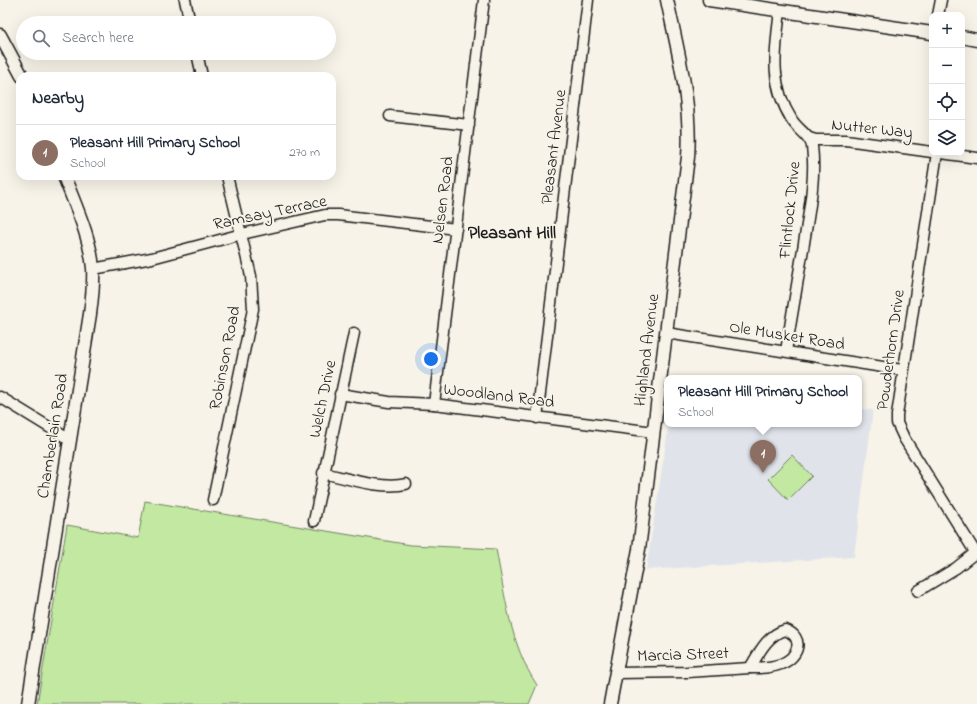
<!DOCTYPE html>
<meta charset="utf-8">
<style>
:root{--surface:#fff;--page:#f2f2f3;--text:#1f2937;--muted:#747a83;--line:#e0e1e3;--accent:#1f6fb2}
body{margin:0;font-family:"Indie Flower",sans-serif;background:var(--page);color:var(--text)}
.controls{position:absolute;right:12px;top:12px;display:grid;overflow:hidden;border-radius:8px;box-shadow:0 4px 16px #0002}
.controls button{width:36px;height:36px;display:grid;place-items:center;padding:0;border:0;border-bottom:1px solid var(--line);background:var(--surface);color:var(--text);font:20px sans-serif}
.you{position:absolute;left:431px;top:359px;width:14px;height:14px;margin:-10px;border:3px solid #fff;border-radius:50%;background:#1a73e8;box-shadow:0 0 0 6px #1a73e833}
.badge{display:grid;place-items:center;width:26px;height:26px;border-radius:50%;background:var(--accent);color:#fff;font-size:13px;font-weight:700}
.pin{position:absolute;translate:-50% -33px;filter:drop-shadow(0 1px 2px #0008)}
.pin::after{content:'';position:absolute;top:21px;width:14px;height:12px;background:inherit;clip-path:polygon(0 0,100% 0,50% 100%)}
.popup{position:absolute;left:664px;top:375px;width:198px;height:52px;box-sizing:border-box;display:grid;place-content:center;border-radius:8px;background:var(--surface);filter:drop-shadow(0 1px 3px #0005);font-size:13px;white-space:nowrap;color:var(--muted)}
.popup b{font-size:15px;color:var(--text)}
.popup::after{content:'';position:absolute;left:50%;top:100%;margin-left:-8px;border:8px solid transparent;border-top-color:var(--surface)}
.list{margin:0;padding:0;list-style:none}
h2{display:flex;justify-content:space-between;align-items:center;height:52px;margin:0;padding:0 16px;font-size:17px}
h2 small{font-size:13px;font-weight:400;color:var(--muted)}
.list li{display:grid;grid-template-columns:26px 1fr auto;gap:12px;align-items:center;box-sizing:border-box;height:56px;padding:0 16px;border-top:1px solid var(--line)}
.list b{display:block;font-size:15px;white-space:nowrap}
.list p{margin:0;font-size:13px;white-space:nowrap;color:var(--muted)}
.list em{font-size:13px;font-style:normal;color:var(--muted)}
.icon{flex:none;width:22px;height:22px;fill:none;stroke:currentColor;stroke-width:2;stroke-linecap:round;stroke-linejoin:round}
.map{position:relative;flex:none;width:977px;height:704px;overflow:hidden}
.search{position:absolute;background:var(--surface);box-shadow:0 4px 16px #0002;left:16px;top:16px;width:320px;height:44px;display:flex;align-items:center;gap:10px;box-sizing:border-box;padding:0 14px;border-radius:22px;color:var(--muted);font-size:15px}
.panel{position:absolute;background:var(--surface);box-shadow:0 4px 16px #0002;left:16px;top:72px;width:320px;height:108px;border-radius:12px}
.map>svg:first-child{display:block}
.built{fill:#e0e4ea}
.green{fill:#c2e8a2;stroke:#6f825f}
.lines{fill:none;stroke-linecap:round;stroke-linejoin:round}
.minor-casing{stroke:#1c1c1c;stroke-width:13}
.tertiary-casing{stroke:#1c1c1c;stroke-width:15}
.minor{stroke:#f7f3e8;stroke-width:10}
.tertiary{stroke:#f7f3e8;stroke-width:12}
.labels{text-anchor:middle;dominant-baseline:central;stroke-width:4;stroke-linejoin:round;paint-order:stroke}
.street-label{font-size:17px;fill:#1c1c1c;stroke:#f7f3e8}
.neighbourhood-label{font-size:18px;font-weight:bold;fill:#1c1c1c;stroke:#f7f3e8}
</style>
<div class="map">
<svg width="977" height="704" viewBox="0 0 977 704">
<rect width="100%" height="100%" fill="#f7f3e8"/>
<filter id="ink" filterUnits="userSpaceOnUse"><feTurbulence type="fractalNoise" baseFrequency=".025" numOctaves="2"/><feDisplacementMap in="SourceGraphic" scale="8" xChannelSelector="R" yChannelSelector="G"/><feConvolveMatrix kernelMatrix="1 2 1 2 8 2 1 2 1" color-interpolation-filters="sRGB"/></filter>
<g filter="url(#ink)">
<path class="built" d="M 859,409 L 873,410 L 854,557 L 646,570 L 669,424 L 859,424 Z"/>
<g class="green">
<path d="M 792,455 L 812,476 L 788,500 L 768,479 Z"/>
<path d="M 145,501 L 411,545 L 496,549 C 505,595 510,645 537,685 L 529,704 L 37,704 L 67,525 L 138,538 Z"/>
</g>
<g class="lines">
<g class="minor-casing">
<g id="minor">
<path d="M 185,0 L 190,23"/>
<path d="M 780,11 C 775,51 769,84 792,120 C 797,129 810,135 812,146 C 816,178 809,211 804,243 C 798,279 792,315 786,351"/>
<path d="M 938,15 L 941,0"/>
<path d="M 197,53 L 202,76"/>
<path d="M 390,116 L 469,125"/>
<path d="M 809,138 L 816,140 L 846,140 L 932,152"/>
<path d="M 937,153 L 897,415 L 897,423 L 904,438 L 977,555"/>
<path d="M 941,153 L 977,158"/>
<path d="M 93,269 L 152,258 L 242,234 L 325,215 L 338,215 L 456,229"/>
<path d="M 666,333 L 902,370"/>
<path d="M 340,394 L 389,402 L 434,404 L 654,432"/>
<path d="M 0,397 L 70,440"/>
<path d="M 434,404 L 484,0"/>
<path d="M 537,418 L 588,0"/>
<path d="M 323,473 C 347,478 382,490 406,484"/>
<path d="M 213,500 L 253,309 L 251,276 L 227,176"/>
<path d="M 314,521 L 354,333"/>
<path d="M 918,591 L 956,568 L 975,553"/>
<path d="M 785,630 C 805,637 799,657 781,664 C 771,668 761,668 750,668 C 759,653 767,635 785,630 Z"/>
<path d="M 617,673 L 687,672 L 750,668"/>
</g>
</g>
<g class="tertiary-casing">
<g id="tertiary">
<path d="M 709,0 L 932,33"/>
<path d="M 0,35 L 22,76"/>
<path d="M 962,37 L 977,40"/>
<path d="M 28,704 L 90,314 C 92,299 94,283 93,268 C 90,236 75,205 64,176"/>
<path d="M 610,704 L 639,549 L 688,157 C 692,104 678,52 667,0"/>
</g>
</g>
<use href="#minor" class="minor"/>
<use href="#tertiary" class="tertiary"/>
</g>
</g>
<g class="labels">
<g class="street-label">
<text transform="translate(872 129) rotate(6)">Nutter Way</text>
<text transform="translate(554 147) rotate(-83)">Pleasant Avenue</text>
<text transform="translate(443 200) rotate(-83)">Nelsen Road</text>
<text transform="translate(790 210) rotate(-84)">Flintlock Drive</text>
<text transform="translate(270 213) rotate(-12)">Ramsay Terrace</text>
<text transform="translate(787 336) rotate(9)">Ole Musket Road</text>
<text transform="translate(647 350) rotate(-83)">Highland Avenue</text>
<text transform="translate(891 350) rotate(-82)">Powderhorn Drive</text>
<text transform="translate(225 358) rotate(-79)">Robinson Road</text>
<text transform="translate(499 396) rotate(7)">Woodland Road</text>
<text transform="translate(323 399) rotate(-78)">Welch Drive</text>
<text transform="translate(53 436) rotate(-81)">Chamberlain Road</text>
<text transform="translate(683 655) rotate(-2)">Marcia Street</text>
</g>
<g class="neighbourhood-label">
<text x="512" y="234">Pleasant Hill</text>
</g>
</g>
</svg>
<div class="controls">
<button>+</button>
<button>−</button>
<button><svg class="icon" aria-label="locate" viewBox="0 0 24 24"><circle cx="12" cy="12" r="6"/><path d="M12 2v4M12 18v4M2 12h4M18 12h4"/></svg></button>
<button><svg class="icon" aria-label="layers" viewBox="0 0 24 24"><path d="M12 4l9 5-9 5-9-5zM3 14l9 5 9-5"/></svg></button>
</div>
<div class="you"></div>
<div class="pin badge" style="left:763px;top:473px;background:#8d6e63">1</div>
<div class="popup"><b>Pleasant Hill Primary School</b>School</div>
<div class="search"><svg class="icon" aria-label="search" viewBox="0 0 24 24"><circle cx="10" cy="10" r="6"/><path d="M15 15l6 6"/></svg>Search here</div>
<section class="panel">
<h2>Nearby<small></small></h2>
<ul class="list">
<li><span class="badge" style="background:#8d6e63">1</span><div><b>Pleasant Hill Primary School</b><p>School</p></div><em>270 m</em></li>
</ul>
</section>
</div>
